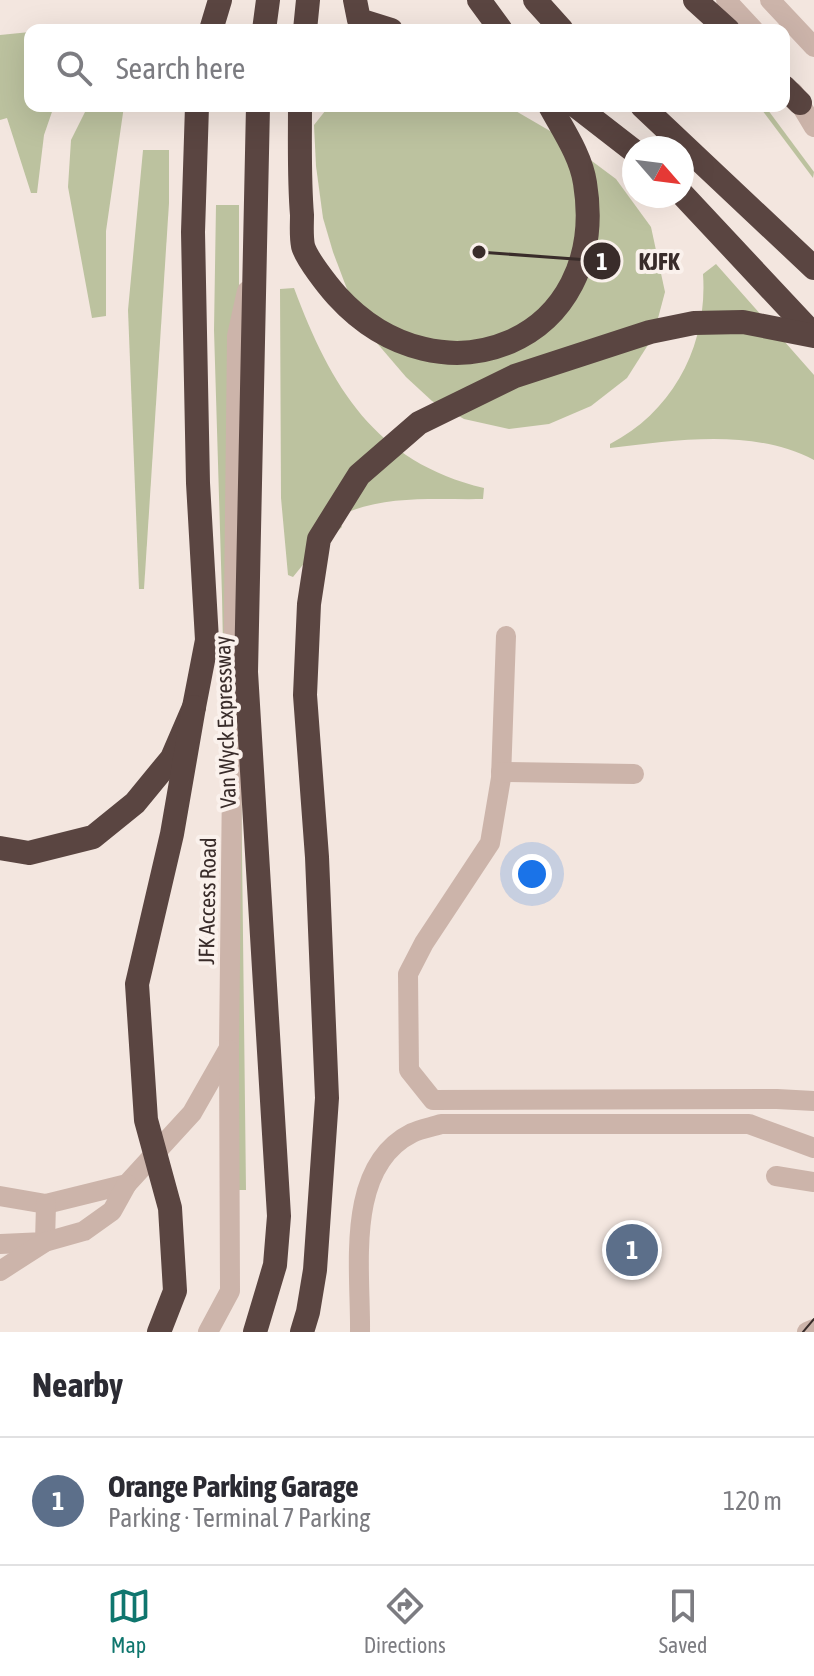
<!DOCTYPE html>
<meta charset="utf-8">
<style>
:root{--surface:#fff;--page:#f2f2f3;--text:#2b2b33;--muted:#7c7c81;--line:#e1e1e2;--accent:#0f766e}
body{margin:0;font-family:"Asap Condensed",sans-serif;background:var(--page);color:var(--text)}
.compass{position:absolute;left:622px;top:136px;width:72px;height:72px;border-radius:50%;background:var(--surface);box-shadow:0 8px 32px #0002;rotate:118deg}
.you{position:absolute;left:532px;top:874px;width:28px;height:28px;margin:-20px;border:6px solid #fff;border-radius:50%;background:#1a73e8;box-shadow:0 0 0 12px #1a73e833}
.badge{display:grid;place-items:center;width:52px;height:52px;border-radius:50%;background:var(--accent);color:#fff;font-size:26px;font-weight:700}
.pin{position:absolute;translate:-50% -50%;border:4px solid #fff;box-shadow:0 2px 8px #0006}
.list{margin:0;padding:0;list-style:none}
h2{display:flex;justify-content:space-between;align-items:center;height:104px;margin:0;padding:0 32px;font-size:34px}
h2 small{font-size:26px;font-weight:400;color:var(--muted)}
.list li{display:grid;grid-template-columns:52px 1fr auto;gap:24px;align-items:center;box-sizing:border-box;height:128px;padding:0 32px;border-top:2px solid var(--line)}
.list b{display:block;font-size:30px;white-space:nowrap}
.list p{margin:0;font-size:26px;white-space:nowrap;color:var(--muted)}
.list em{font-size:26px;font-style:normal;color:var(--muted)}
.icon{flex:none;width:44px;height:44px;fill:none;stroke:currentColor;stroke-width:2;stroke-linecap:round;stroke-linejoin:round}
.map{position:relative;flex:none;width:814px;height:1332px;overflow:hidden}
.search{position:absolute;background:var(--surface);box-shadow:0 8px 32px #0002;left:24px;right:24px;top:24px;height:88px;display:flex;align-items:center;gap:20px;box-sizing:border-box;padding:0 28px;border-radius:16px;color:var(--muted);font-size:30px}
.sheet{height:232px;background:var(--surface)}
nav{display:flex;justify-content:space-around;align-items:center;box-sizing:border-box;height:112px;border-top:2px solid var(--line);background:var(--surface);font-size:22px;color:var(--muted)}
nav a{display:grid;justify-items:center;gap:4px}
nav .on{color:var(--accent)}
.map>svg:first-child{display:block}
.green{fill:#bcc29f}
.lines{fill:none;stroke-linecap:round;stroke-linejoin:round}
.minor{stroke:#ccb4aa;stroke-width:20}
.highway{stroke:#5a4541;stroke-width:24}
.tram{stroke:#392c2a;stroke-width:2}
.highway-bridge{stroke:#5a4541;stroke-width:24}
.labels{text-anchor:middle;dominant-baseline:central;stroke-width:8;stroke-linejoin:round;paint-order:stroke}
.street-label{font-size:22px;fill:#392c2a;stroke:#faf1ec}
.leader{fill:none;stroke:#392c2a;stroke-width:3}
.callout-dot{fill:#392c2a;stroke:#faf1ec;stroke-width:3}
.mark-label{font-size:24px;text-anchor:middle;font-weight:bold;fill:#fff}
.callout-label{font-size:24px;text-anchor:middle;font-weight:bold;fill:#392c2a;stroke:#faf1ec;stroke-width:8;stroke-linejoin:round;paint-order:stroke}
</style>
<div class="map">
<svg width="814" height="1332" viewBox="0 0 814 1332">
<rect width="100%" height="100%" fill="#f3e6df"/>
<g class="green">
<path d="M 30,32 L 30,106 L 54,106 L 44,135 L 37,193 L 31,193 L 7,118 L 0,120 L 0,35 Z"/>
<path d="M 88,106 L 124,106 L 106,231 L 106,316 L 92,318 L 68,187 L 71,140 Z"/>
<path d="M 329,106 L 507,106 L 557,135 L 616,179 L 651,227 L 665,292 L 653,337 L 627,378 L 591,406 L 549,424 L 509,429 L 464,419 L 432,401 L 406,377 L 376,342 L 347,289 L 333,252 L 323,218 L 316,166 L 314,125 Z"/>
<path d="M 759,106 L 765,106 L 814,172 L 813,178 Z"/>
<path d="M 143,150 L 169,150 L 169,203 L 144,589 L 139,589 L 128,310 Z"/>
<path d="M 216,205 L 239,205 L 239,596 L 246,1190 L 234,1190 L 222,596 L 214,330 Z"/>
<path d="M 716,264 L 814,375 L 814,460 C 752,428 677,440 610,448 L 610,444 C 674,411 708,344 703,274 Z"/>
<path d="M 294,288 C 331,387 375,462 484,488 L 483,499 C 434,500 382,494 337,517 L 342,527 L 310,556 L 293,577 L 288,575 L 281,498 L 280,289 Z"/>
</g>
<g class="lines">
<g class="minor">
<path d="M 726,0 L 754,30"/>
<path d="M 770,0 L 814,47"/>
<path d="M 793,92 L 814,127"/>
<path d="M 506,636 L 501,778 L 490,843 L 424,943 L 408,974 L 409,1070 L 433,1100 L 777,1099 L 814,1101"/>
<path d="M 501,772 L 634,774"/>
<path d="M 776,1176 L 814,1182"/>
<path d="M 0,1196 L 46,1204 L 127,1184 L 192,1113 L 229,1048 L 237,336 L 247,291"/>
<path d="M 0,1244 L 45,1242 L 46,1204"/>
<path d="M 0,1271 L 45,1242 L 84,1231 L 112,1211 L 127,1184"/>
<path d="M 208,1332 L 230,1291 L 229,1050"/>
<path d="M 360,1332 C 361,1270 344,1167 412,1133 C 420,1129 432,1127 441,1124 L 749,1124 L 814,1148"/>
<path d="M 807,1332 L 814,1329"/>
</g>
<g class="highway">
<path d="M 355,0 L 359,20 L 391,30"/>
<path d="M 479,0 L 501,30"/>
<path d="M 695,0 L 728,30"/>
<path d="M 211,30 L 220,0"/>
<path d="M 264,30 L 268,0"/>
<path d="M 305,30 L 308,0"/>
<path d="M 784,87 L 800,103"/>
<path d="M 300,106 C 300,143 299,179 302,215 C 302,225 301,236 303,246 C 306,258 328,286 337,296 C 441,410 611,342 585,183 C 581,156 563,130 550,106"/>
<path d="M 576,106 L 634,151"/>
<path d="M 642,106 L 814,268"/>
<path d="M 682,194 L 814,335"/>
<path d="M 0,848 L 29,853 L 93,837 L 135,803 L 172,758 L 194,707 L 207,640 L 198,483 L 193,232 L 197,106"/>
<path d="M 255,1332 L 275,1265 L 279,1216 L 246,672 L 258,106"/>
<path d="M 302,1332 L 308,1312 L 315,1270 L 327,1098 L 317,857 L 305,695 L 309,604 L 319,539 L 359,475 L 419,423 L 515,376 L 650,332 L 694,323 L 743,322 L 814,336"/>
</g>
<path class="tram" d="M 803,1332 L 814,1319"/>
<g class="highway-bridge">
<path d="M 535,0 L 562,30"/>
<path d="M 159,1332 L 175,1291 L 170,1208 L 146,1120 L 137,984 L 172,834 L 194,707"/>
</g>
</g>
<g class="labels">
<g class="street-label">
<text transform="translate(225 722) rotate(-92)">Van Wyck Expressway</text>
<text transform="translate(207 901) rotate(-89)">JFK Access Road</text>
</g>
</g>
<path class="leader" d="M479 252L602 261"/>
<g class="callout-dot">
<circle cx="479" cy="252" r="8"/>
<circle cx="602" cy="261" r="20"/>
</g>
<g class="mark-label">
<text x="602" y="270">1</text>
</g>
<g class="callout-label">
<text x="659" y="270">KJFK</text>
</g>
</svg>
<svg class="compass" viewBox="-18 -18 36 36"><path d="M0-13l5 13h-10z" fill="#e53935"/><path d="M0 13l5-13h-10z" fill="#7c7c81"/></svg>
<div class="you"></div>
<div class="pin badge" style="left:632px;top:1250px;background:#5c6f8a">1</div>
<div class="search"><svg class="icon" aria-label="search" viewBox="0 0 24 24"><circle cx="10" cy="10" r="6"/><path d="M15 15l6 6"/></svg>Search here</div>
</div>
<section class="sheet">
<h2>Nearby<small></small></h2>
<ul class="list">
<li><span class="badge" style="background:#5c6f8a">1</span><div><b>Orange Parking Garage</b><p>Parking · Terminal 7 Parking</p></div><em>120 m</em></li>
</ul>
</section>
<nav>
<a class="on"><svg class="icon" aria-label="map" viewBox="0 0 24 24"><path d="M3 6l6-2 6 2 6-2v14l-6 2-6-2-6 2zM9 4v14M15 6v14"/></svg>Map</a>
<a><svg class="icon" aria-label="directions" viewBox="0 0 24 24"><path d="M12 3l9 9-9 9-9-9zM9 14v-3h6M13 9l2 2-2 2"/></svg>Directions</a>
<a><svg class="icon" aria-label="saved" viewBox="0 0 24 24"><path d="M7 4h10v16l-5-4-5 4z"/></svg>Saved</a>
</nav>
